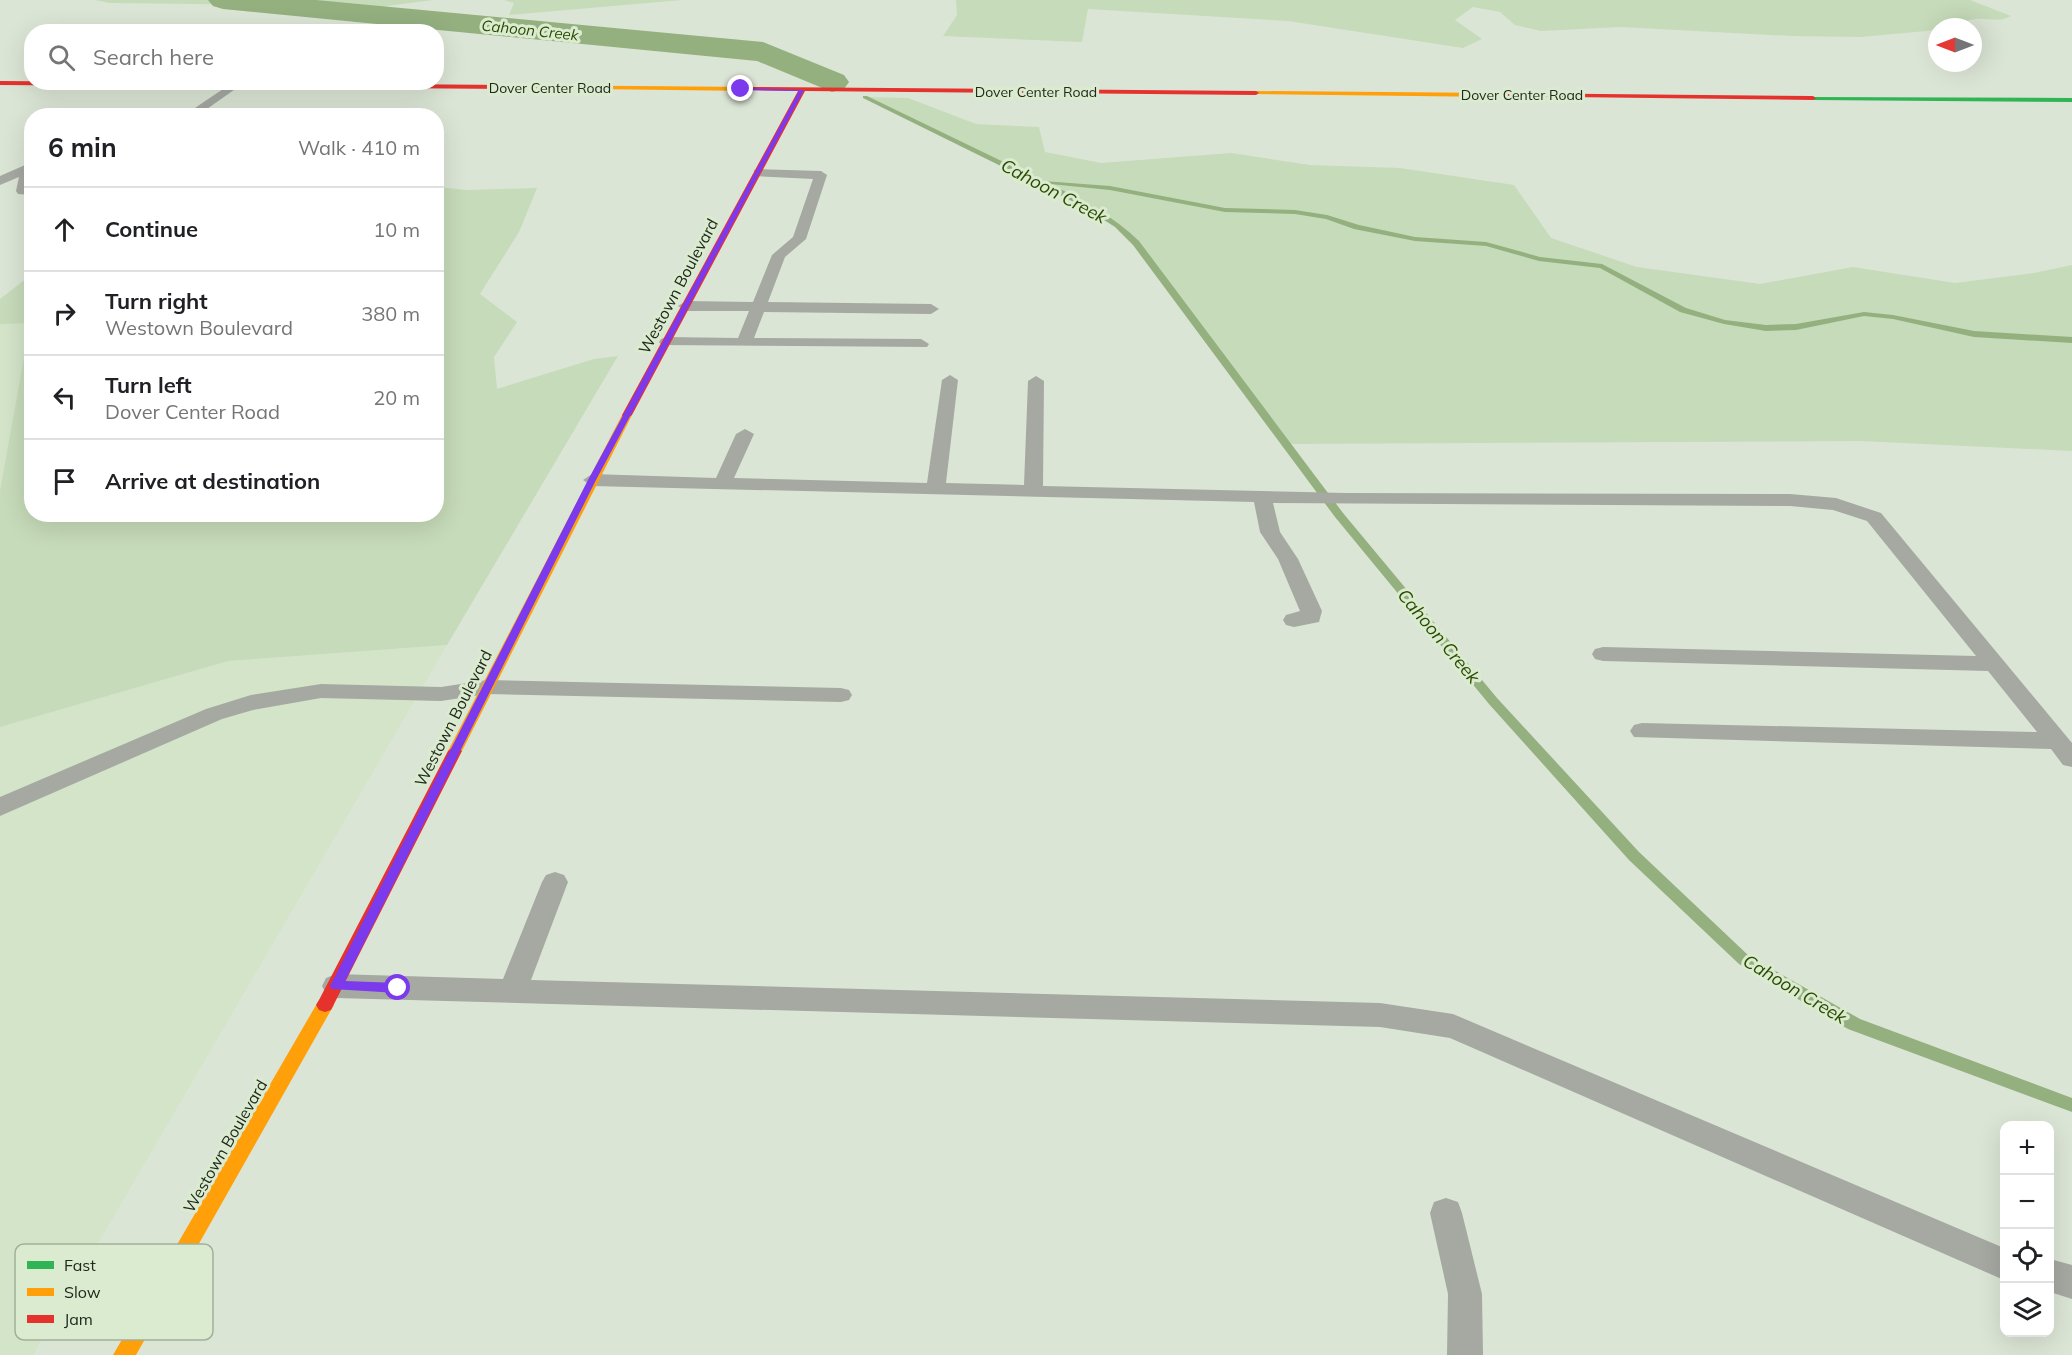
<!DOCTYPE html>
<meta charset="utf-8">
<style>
:root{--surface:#fff;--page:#f2f2f2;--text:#202124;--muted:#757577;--line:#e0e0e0}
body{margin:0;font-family:Mulish,sans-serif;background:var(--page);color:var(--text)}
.controls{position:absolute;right:18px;bottom:18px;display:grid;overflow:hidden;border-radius:12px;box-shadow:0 6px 24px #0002}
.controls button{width:54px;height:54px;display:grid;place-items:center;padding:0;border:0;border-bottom:2px solid var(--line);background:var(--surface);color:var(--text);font:30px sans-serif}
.compass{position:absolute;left:1928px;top:18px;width:54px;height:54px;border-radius:50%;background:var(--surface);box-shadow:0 6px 24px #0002;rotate:270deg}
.stop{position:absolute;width:18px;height:18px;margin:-14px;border:4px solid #7c3aed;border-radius:50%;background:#fff}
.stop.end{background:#7c3aed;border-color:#fff;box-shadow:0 2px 6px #0008}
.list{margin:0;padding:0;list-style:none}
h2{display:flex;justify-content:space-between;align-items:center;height:78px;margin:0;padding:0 24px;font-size:26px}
h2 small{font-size:20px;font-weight:400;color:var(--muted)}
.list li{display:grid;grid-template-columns:39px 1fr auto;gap:18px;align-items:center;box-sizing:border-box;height:84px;padding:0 24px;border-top:2px solid var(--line)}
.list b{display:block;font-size:22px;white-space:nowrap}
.list p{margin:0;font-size:20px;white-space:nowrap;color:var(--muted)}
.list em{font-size:20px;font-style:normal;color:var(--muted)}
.icon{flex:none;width:33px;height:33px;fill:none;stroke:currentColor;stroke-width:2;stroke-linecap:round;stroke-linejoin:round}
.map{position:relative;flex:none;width:2072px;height:1355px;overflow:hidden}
.search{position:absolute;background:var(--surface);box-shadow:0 6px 24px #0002;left:24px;top:24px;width:420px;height:66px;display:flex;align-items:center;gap:15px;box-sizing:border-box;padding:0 21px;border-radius:24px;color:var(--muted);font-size:22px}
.panel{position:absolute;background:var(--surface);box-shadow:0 6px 24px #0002;left:24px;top:108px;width:420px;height:414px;border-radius:24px}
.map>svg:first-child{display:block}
.built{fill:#d3e4c9}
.green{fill:#c6dbb9}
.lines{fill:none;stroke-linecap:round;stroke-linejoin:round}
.stream{fill:#94b07f;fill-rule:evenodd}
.river{fill:#94b07f;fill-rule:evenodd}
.lane{fill:#a5a9a2;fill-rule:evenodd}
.fast{fill:#30b455;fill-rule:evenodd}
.slow{fill:#ff9f0a;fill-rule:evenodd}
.jam{fill:#e5322d;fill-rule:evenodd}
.route{fill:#7c3aed}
.labels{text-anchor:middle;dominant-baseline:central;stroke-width:6;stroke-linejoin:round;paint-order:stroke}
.far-street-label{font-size:14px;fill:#21281d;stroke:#daebcf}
.far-water-label{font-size:15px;font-style:italic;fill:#294a00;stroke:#daebcf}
.street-label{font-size:16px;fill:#21281d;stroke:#daebcf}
.water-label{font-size:18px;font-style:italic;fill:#294a00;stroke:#daebcf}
.key{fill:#daebcf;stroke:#a2b09a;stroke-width:1.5}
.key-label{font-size:16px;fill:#21281d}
</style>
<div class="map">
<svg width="2072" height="1355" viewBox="0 0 2072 1355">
<rect width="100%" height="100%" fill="#dbe5d5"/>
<g class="built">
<path d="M 30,322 L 0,491 L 0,324 Z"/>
<path d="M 447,645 L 33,1355 L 0,1355 L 0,727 L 228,661 Z"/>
</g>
<g class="green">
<path d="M 95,0 L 433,0 L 387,6 L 376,15 L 282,5 L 109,3 Z"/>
<path d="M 504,0 L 682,0 L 509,15 L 514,3 Z"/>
<path d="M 956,0 L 1970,0 L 2011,16 C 1999,23 1989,18 1976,19 C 1963,20 1951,27 1937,27 L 1937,30 L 1861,37 L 1791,36 L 1621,27 L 1541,31 L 1515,25 L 1500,12 L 1473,7 L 1455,20 L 1482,39 L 1463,48 L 1288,21 L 1088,9 L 1082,42 L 943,36 L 957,15 Z"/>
<path d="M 865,97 L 908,98 L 976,124 L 1039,127 L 1045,152 L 1101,163 L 1231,153 L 1310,165 L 1400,168 L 1514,185 L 1551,238 L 1637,267 L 1760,284 L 1853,267 L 1955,283 L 2034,273 L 2072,265 L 2072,451 L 1860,441 L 1286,444 L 1136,243 L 1118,225 L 1085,204 Z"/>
<path d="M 437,187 L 467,190 L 537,188 L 519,232 L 480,294 L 517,322 L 494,357 L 497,389 L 594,359 L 618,356 L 447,645 L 228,661 L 0,727 L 0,491 L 30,323 L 0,324 L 0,299 L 31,275 L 32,514 L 436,514 Z"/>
</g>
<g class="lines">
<g class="stream">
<path d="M 298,0 L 307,0 L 282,7 L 279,5 Z"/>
<path d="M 863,96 L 867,96 L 1043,181 L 1110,186 L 1225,208 L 1295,210 L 1327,215 L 1359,225 L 1415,237 L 1486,242 L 1540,257 L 1602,264 L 1686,308 L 1725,320 L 1766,325 L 1796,324 L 1864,312 L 1893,315 L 1974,331 L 2072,337 L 2072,343 L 1974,337 L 1893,319 L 1864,316 L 1796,330 L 1766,331 L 1724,324 L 1680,312 L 1600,268 L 1539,261 L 1486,246 L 1415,241 L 1354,229 L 1326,219 L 1295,214 L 1225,212 L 1110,190 L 1050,184 C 1083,200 1113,216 1139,241 L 1343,513 L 1497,698 L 1639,852 L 1749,956 L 1860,1019 L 2072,1098 L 2072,1112 L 1848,1029 L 1739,964 L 1629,860 L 1489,704 L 1335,517 L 1133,245 L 1115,227 L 1082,206 L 863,98 Z"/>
</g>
<path class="river" d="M 208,0 L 316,0 L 763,42 L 844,75 L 849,82 L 844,89 L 832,92 L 757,61 L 223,9 L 213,6 Z"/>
<g class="lane">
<path d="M 232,83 L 241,85 L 197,116 L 183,116 Z"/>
<path d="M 32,162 L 32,195 L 18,194 L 16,191 L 19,177 L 0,185 L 0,176 Z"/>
<path d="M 758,169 L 821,171 L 827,175 L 806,239 L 785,257 L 768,302 L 931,304 L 939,309 L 931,314 L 764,312 L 754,338 L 921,339 L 929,344 L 927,347 L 661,345 L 659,342 L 661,339 L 667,337 L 738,338 L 749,311 L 686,311 L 678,306 L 686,301 L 753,302 L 772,255 L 793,237 L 813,179 L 754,176 L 754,170 Z"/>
<path d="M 950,375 L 958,380 L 946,483 L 1024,485 L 1028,381 L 1036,376 L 1044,381 L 1043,486 L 1346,493 L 1790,494 L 1836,498 L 1881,513 L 2072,743 L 2072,767 L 2063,765 L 2051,749 L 1634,737 L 1630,731 L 1634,725 L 1642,723 L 2037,732 L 1988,671 L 1603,661 L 1595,659 L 1592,654 L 1595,649 L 1603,647 L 1976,656 L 1867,521 L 1833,510 L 1790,506 L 1273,503 L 1280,532 L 1298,559 L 1322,611 L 1319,622 L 1294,627 L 1286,625 L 1283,620 L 1286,615 L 1300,611 L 1278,559 L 1260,532 L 1254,502 L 592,486 L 583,480 L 592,474 L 716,478 L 736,434 L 745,429 L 754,434 L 734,478 L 927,483 L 942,380 Z"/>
<path d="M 487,680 L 841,688 L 849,690 L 852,695 L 849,700 L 841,702 L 487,694 L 441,701 L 321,698 L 253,710 L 222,719 L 0,816 L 0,797 L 206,709 L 251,695 L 321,684 L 441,687 Z"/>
<path d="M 555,872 L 564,875 L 568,882 L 531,980 L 1380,1003 L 1453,1014 L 2004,1248 L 2004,1280 L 1450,1038 L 1380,1027 L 336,998 L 326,994 L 322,986 L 326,978 L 336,974 L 503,979 L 542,882 L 546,875 Z"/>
<path d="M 1446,1198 L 1458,1202 L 1462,1213 L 1482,1294 L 1483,1355 L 1447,1355 L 1448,1294 L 1430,1213 L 1434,1202 Z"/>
<path d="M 2050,1259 L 2072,1265 L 2072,1299 L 2050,1292 Z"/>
</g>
<path class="fast" d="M 1811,97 L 2072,98 L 2072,102 L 1813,100 Z"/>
<g class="slow">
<path d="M 514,85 L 752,87 L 755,89 L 752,91 L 512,88 Z"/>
<path d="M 1256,91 L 1496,93 L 1499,95 L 1496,97 L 1254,94 Z"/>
<path d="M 627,412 L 632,415 L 462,751 L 460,754 L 450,754 L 448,751 L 622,415 Z"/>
<path d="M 325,998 L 331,1000 L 334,1005 L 331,1010 L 136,1355 L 113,1355 L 319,1000 Z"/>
</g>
<g class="jam">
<path d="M 0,81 L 514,85 L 517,87 L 514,89 L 0,85 Z"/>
<path d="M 752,87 L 1256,91 L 1259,93 L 1256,95 L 805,91 L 632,415 L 627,418 L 623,417 L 622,415 L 798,91 L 750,90 Z"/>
<path d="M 1496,93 L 1813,96 L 1816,98 L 1813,100 L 1494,96 Z"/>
<path d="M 455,746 L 462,751 L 331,1010 L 325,1012 L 319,1010 L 316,1005 L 319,1000 L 448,751 Z"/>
</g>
</g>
<path class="route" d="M 741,88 L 804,90 L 596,480 L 345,981 L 398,983 L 404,988 L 398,993 L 332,989 L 330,986 L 588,480 L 799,91 L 739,90 Z"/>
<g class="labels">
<g class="far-street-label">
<text x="550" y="88">Dover Center Road</text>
<text x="1036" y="92">Dover Center Road</text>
<text x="1522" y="95">Dover Center Road</text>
</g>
<g class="far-water-label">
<text transform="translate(530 30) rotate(6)">Cahoon Creek</text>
</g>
<g class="street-label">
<text transform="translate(678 286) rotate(-62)">Westown Boulevard</text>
<text transform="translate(453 718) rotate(-63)">Westown Boulevard</text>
<text transform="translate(225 1146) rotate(-60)">Westown Boulevard</text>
</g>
<g class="water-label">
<text transform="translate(1054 191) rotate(28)">Cahoon Creek</text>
<text transform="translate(1439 636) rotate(50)">Cahoon Creek</text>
<text transform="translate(1795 989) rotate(31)">Cahoon Creek</text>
</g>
</g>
<rect x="15" y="1244" width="198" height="96" rx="9" class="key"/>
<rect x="27" y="1261" width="27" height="8" fill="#30b455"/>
<rect x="27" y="1288" width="27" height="8" fill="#ff9f0a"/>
<rect x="27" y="1315" width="27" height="8" fill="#e5322d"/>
<g class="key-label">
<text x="64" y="1271">Fast</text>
<text x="64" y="1298">Slow</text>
<text x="64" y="1325">Jam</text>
</g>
</svg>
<div class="controls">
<button>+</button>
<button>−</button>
<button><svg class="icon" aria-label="locate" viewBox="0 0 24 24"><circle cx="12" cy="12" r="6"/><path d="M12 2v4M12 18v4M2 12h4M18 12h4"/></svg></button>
<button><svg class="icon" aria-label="layers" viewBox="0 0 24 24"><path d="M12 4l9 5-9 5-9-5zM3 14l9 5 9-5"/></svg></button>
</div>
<svg class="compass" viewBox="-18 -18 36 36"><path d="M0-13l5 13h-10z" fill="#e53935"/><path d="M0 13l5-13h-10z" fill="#757577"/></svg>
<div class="stop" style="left:398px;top:988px"></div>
<div class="stop end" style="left:741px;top:89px"></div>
<div class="search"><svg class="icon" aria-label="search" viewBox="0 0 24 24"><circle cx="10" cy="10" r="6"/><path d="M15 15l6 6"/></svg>Search here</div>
<section class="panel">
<h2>6 min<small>Walk · 410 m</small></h2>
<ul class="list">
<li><svg class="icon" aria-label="ahead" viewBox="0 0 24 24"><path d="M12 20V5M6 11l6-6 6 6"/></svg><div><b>Continue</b></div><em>10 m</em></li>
<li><svg class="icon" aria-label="right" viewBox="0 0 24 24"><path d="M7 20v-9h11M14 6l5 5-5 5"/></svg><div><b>Turn right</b><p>Westown Boulevard</p></div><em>380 m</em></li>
<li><svg class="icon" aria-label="left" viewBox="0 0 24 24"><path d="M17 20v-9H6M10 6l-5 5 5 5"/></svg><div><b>Turn left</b><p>Dover Center Road</p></div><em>20 m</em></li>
<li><svg class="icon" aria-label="arrive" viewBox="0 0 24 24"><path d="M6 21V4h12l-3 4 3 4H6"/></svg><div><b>Arrive at destination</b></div></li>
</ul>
</section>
</div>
